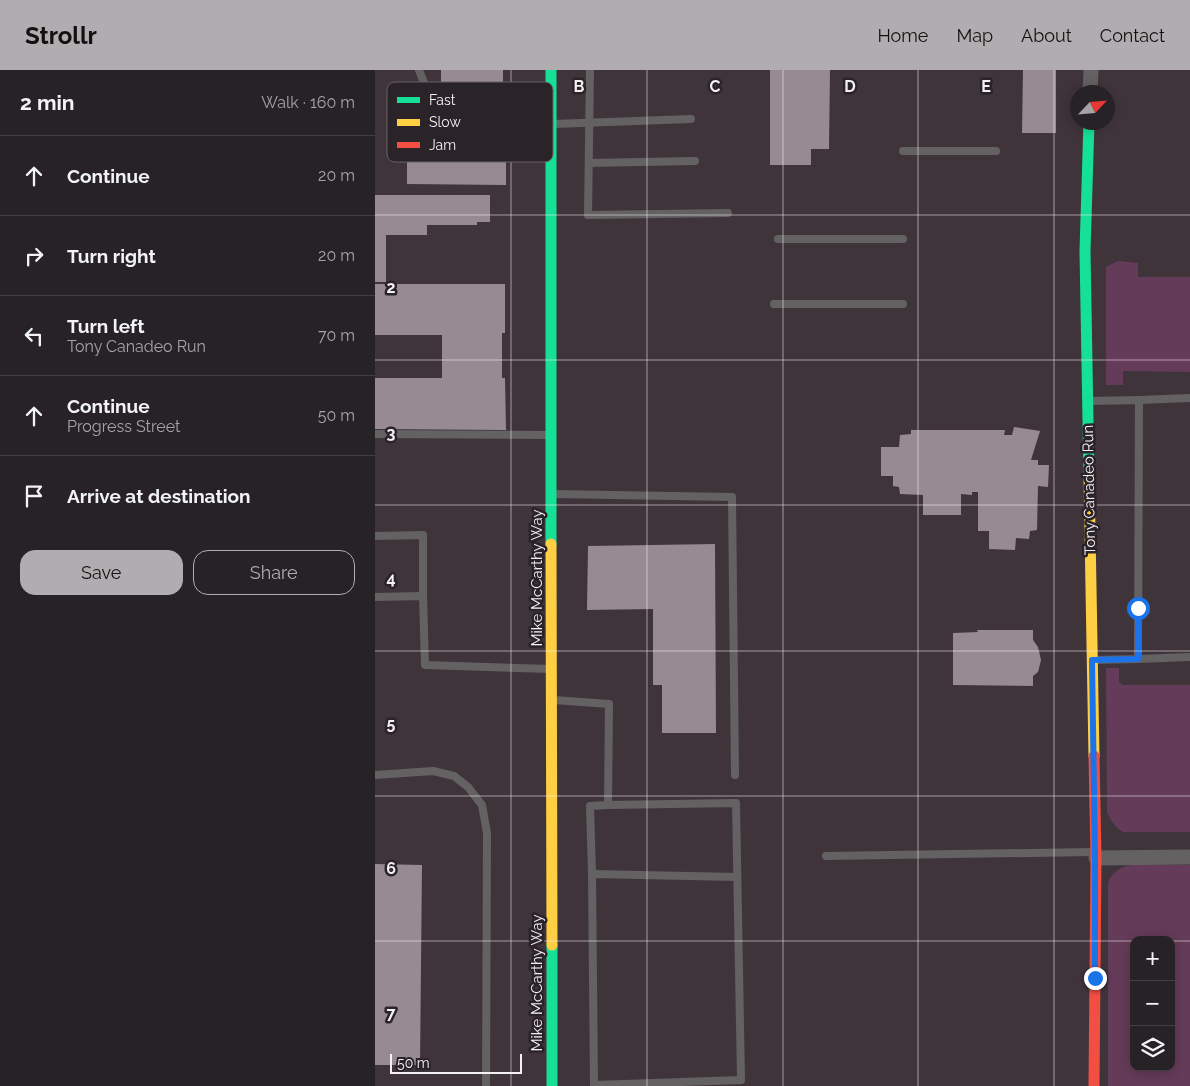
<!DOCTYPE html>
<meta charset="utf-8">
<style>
:root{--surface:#262225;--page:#2e2a2d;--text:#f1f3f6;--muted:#a4a4a7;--line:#423f42;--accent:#b1acaf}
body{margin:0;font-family:Raleway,sans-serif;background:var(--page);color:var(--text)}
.controls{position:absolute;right:15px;bottom:15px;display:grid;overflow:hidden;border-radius:10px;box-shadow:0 2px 12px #0003}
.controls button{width:45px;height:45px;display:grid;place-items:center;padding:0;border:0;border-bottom:1px solid var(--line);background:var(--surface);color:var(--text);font:25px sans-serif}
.compass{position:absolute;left:695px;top:15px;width:45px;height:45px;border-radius:50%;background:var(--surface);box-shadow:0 2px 12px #0003;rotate:64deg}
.scale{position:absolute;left:15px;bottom:12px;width:132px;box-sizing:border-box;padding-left:5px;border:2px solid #f5f0f3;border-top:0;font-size:14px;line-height:18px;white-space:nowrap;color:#f5f0f3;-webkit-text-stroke:4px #2a2328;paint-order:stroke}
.stop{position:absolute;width:15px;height:15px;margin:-11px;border:4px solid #1a73e8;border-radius:50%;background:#fff}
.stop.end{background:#1a73e8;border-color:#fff;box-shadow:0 1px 5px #0008}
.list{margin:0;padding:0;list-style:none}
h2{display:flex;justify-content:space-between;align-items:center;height:65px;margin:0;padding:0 20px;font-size:21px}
h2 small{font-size:16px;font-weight:400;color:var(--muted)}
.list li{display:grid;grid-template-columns:32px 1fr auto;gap:15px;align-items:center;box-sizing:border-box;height:80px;padding:0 20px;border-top:1px solid var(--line)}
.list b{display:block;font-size:19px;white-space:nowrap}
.list p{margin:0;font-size:16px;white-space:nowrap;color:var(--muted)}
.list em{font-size:16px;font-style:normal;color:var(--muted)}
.actions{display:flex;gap:10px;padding:15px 20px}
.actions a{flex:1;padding:11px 0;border:1px solid var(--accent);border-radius:15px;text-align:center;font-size:18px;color:var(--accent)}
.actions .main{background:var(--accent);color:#111}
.icon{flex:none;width:28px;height:28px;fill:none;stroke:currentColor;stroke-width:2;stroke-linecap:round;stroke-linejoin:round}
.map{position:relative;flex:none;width:815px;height:1016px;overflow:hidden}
header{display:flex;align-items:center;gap:30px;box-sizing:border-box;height:70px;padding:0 25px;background:var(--accent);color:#111}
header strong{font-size:24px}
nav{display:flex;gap:28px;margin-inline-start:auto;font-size:18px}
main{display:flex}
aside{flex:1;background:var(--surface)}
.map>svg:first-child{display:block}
.built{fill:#40343b;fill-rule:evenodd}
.green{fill:#643b58;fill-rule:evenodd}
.building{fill:#978a92}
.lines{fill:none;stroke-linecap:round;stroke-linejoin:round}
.lane{stroke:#636162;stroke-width:8}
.street{stroke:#636162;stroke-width:15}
.fast{stroke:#16e098;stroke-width:11}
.slow{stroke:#ffcf43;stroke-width:11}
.jam{stroke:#f24e42;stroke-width:11}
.route{stroke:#1a73e8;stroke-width:6}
.grid{fill:none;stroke:#f5f0f3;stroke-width:1;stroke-opacity:0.55}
.labels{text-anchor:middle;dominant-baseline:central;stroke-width:5;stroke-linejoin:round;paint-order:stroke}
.street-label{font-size:15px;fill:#f5f0f3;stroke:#2a2328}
.key{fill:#2a2328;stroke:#676065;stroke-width:1}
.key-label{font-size:14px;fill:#f5f0f3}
.grid-label{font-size:16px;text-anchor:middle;font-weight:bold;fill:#f5f0f3;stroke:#2a2328;stroke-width:5;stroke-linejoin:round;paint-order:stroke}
</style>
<header>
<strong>Strollr</strong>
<nav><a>Home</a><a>Map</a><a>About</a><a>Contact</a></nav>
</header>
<main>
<aside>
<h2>2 min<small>Walk · 160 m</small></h2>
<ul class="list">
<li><svg class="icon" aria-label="ahead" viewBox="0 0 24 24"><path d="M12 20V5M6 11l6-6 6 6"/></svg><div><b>Continue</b></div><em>20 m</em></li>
<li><svg class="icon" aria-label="right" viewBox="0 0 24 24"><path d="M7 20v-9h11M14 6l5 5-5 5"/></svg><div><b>Turn right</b></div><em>20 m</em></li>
<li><svg class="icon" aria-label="left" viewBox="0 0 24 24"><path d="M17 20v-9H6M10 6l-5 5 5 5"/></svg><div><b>Turn left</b><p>Tony Canadeo Run</p></div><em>70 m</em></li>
<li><svg class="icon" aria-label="ahead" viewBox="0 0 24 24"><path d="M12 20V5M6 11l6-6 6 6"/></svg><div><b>Continue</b><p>Progress Street</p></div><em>50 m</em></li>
<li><svg class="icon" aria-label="arrive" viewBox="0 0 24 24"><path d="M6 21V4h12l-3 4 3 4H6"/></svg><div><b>Arrive at destination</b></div></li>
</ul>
<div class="actions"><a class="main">Save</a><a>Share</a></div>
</aside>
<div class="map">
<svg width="815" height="1016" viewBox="0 0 815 1016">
<rect width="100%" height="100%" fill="#332e31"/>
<path class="built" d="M 0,0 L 815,0 L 815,1016 L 0,1016 ZM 702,22 L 732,22 L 732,52 L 702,52 ZM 759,870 L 796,870 L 796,997 L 759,997 Z"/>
<g class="green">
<path d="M 743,191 L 763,193 L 763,207 L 815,207 L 815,302 L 748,301 L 748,315 L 731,315 L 731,197 Z"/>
<path d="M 731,598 L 744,598 L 744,612 L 748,615 L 815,615 L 815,762 L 748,762 C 740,757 736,751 732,742 Z"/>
<path d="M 759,795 L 815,795 L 815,1016 L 733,1016 L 733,813 C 737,801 747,796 759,795 ZM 759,870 L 796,870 L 796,997 L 759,997 Z"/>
</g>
<g class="building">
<rect x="66" y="0" width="62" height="23"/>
<path d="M 395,0 L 455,0 L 454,79 L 436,79 L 436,95 L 395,95 Z"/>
<path d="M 648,0 L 681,0 L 681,63 L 647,63 Z"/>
<path d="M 32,65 L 131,65 L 131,115 L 32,114 Z"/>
<path d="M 0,125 L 115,125 L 115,152 L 102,152 L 102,155 L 52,155 L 52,165 L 11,165 L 11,212 L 0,212 Z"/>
<path d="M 0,214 L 130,214 L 130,263 L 127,263 L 127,308 L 130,308 L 131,360 L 0,359 L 0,308 L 67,308 L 67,265 L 0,265 Z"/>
<path d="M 639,357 L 665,361 L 656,390 L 663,390 L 663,395 L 674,395 L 673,417 L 663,416 L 662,460 L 655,461 L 654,469 L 641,468 L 640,480 L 614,479 L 614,461 L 603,461 L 603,422 L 597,422 L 597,425 L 586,424 L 586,445 L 548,445 L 548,425 L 525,424 L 524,417 L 518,416 L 518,406 L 506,406 L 506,377 L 524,377 L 525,365 L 536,364 L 536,360 L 630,360 L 629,365 L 637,365 Z"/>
<path d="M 340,474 L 341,663 L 287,663 L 287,615 L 278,615 L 278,539 L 212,540 L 213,476 Z"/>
<path d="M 602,560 L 658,560 L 658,570 L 663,577 L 666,590 L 663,602 L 658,606 L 658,616 L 578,615 L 578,563 L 603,562 Z"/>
<path d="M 0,794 L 47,795 L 45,995 L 0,995 Z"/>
</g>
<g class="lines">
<g class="lane">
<path d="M 44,0 L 58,36 L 76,42 L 174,38"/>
<path d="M 215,0 L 213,145 L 353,143"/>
<path d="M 178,54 L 316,49"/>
<path d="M 528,81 L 621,81"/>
<path d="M 214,93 L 320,91"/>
<path d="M 403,169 L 528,169"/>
<path d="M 399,234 L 528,234"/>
<path d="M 764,330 L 815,328"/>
<path d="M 715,331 L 764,330 L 763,589 L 718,590"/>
<path d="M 0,364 L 175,365"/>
<path d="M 179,424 L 357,427 L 360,705"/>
<path d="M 0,466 L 48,465 L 48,526"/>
<path d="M 0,527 L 48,526 L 50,595 L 176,599"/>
<path d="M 763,589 L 815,587"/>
<path d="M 179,630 L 234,634 L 233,735 L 361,733 L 366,1010 L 219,1015 L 217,804 L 362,807"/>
<path d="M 0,705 L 58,701 L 79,706 L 93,717 L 107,735 L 112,763 L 111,1016"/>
<path d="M 451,786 L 718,782"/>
<path d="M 217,804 L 215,736 L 233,735"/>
</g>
<g class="street">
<path d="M 715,22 L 716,0"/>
<path d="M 721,788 L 815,787"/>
</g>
<g class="fast">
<path d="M 176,0 L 176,474"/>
<path d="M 714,52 L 710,181 L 714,406"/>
<path d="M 177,875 L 177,1016"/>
</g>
<g class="slow">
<path d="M 714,406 L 719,686"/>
<path d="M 176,474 L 177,875"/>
</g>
<path class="jam" d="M 719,1016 L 721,788 L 719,686"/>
</g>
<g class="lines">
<path class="route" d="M 720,908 L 720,788 L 717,590 L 763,589 L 763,538"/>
</g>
<path class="grid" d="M 136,0 L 136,1016M 272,0 L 272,1016M 408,0 L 408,1016M 543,0 L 543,1016M 679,0 L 679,1016M 0,145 L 815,145M 0,290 L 815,290M 0,435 L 815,435M 0,581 L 815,581M 0,726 L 815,726M 0,871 L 759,871M 796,871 L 815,871"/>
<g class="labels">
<g class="street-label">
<text transform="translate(714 420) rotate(-91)">Tony Canadeo Run</text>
<text transform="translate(162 508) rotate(-90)">Mike McCarthy Way</text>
<text transform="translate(162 913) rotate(-90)">Mike McCarthy Way</text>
</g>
</g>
<rect x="12" y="12" width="166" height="80" rx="8" class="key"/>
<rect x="22" y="27" width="23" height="6" fill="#16e098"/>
<rect x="22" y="49" width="23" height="7" fill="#ffcf43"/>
<rect x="22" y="72" width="23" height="6" fill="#f24e42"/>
<g class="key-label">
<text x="54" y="35">Fast</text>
<text x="54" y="57">Slow</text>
<text x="54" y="80">Jam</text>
</g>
<g class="grid-label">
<text x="204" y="22">B</text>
<text x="340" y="22">C</text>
<text x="475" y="22">D</text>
<text x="611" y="22">E</text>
<text x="16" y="223">2</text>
<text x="16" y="369">3</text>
<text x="16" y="514">4</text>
<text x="16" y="659">5</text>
<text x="16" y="804">6</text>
<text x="16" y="949">7</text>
</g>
</svg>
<div class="controls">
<button>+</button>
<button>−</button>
<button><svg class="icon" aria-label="layers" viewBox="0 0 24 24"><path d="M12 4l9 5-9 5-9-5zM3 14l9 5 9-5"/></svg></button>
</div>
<svg class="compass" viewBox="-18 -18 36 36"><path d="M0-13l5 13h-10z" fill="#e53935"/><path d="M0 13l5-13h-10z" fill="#a4a4a7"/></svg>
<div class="scale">50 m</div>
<div class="stop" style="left:763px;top:538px"></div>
<div class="stop end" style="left:720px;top:908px"></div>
</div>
</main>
